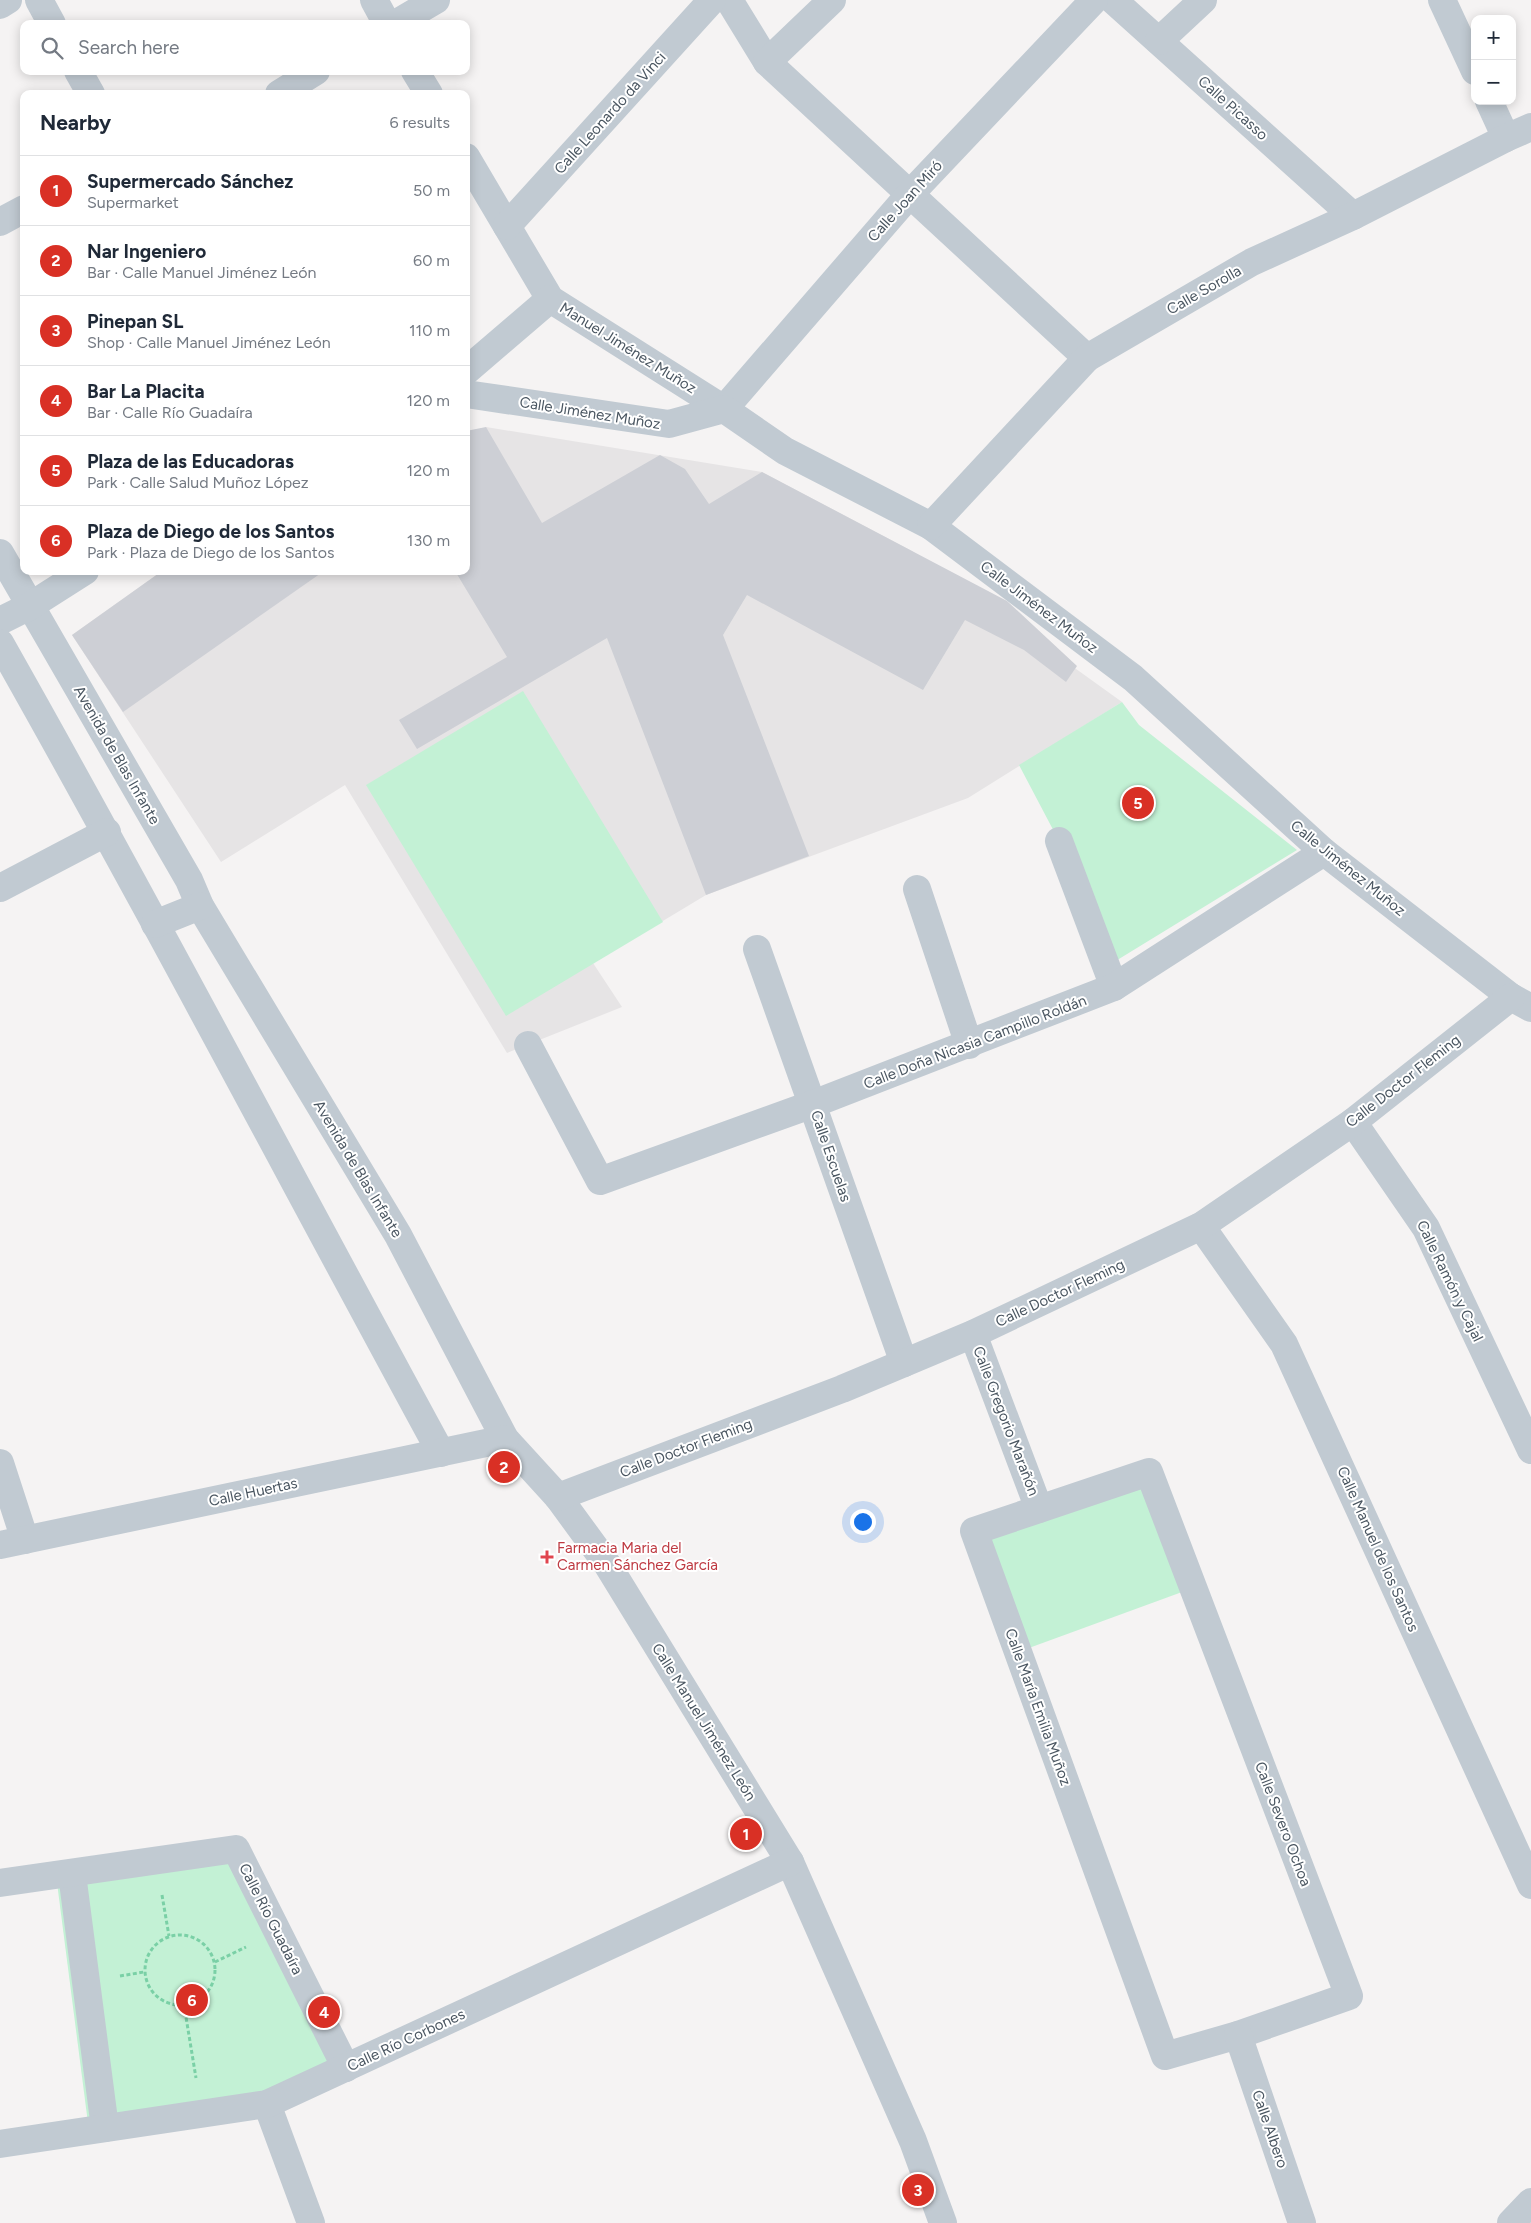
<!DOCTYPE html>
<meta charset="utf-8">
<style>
:root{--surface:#fff;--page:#f2f2f3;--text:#1f2937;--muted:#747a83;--line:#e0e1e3;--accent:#d93025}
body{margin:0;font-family:Figtree,sans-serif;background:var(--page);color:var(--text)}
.controls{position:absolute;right:15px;top:15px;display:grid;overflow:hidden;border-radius:10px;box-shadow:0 2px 12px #0003}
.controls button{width:45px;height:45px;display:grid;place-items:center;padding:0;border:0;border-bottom:1px solid var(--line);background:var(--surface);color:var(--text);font:25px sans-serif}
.you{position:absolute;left:862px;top:1521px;width:18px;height:18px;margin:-12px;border:4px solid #fff;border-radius:50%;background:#1a73e8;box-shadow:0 0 0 8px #1a73e833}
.badge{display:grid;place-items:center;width:32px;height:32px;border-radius:50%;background:var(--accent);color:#fff;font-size:16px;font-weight:700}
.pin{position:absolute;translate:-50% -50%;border:2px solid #fff;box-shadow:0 1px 5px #0006}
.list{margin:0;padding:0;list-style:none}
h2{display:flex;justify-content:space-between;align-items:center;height:65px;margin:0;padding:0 20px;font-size:21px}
h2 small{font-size:16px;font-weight:400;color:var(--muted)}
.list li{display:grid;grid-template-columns:32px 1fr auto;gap:15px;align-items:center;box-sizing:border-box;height:70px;padding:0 20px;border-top:1px solid var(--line)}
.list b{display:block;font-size:19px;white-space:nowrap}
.list p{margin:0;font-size:16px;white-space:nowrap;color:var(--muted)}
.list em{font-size:16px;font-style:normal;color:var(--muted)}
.icon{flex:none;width:28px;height:28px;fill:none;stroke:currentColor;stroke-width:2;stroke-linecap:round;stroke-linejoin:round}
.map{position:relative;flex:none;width:1531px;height:2223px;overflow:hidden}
.search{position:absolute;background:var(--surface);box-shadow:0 2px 12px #0003;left:20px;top:20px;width:450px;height:55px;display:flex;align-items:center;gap:12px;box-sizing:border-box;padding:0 18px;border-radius:10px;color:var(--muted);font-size:19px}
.panel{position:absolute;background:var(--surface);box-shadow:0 2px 12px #0003;left:20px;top:90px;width:450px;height:485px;border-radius:10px}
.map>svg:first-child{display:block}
.education{fill:#e6e4e5}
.green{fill:#c3f1d5}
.building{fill:#cdcfd5}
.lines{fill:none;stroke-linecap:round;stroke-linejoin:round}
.path{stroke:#7ad0a6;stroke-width:3;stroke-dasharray:4 2.5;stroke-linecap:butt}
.street{stroke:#c1cad2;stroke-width:28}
.health-dot{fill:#e0444e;stroke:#fff;stroke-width:2}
.labels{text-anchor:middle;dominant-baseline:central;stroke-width:4;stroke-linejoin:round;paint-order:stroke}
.street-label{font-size:15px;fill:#4a5661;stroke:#fff}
.health-label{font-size:15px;fill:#be3a42;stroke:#fff;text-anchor:start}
</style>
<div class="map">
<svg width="1531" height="2223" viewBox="0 0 1531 2223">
<rect width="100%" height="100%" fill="#f5f3f3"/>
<path class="education" d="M 486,427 L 762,472 L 912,551 L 1122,702 L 968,798 L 706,895 L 593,963 L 622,1007 L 507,1053 L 345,785 L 221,862 L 72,635 L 162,571 L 466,571 Z"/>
<g class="green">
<path d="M 523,691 L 663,922 L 506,1016 L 366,785 Z"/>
<path d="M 1122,702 L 1139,725 L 1297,850 L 1114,962 L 1059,841 L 1019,765 Z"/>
<path d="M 1149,1472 L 1193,1588 L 1018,1652 L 974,1531 Z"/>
<path d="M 236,1849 L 346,2068 L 267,2104 L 89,2131 L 56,1875 Z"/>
</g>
<g class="building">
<path d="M 486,427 L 542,523 L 660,455 L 685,469 L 709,504 L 762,472 L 1007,601 L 1077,666 L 1066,682 L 1024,650 L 965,620 L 923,690 L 747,595 L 723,635 L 809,856 L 706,895 L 607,638 L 417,749 L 399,720 L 507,657 L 455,571 L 466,571 L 466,431 Z"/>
<path d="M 162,571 L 324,571 L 123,712 L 72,635 Z"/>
</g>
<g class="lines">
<g class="path">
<path d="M 162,1895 L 169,1936"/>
<circle cx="180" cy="1970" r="35"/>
<path d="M 215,1962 L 246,1947"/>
<path d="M 120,1976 L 144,1972"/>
<path d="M 184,2005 L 196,2078"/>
</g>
<g class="street">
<path d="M 39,0 L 52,24"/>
<path d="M 374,0 L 387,24"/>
<path d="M 729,0 L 767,62 L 1087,358"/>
<path d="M 1113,0 L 1353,216"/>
<path d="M 1442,0 L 1475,71"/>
<path d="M 0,5 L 8,0"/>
<path d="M 395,24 L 436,0"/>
<path d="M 1159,41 L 1203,0"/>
<path d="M 767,62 L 832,0"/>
<path d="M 78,71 L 91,94"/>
<path d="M 415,71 L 429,94"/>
<path d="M 279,94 L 316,71"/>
<path d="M 1489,101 L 1506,138"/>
<path d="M 466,157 L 550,299 L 724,409 L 910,194 L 1094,0"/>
<path d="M 0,222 L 24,209"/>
<path d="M 507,226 L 712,0"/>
<path d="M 466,371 L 550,299"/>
<path d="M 466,394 L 669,424 L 724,409 L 785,451 L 931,526 L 1133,678 L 1324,852 L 1511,997 L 1531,1008"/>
<path d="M 931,526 L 1087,358 L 1252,262 L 1353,216 L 1506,138 L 1531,127"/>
<path d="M 0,553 L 189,880 L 200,906 L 398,1235 L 505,1439 L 558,1497 L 607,1564 L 790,1862 L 913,2141 L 943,2223"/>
<path d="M 0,621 L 30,606 L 85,571"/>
<path d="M 0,643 C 151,910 294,1183 441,1453"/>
<path d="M 1059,841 L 1114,987"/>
<path d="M 0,888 L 107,832"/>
<path d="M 917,889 L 969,1045"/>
<path d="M 155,924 L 200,906"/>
<path d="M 757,949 L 904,1363"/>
<path d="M 528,1045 L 600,1181 L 813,1104 L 1114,987 L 1324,852"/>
<path d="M 1353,1122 L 1426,1228 L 1531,1450"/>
<path d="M 1201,1226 L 1284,1344 L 1531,1885"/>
<path d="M 973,1334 L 1039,1509"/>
<path d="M 0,1463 L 25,1540"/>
<path d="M 1149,1472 L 1349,1996 L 1238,2035 L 1165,2056 L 974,1531 Z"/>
<path d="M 558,1497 L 842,1389 L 904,1363 L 973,1334 L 1201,1226 L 1353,1122 L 1511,997"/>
<path d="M 0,1545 L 505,1439"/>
<path d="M 72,1874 L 105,2128"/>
<path d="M 0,1883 L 236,1849 L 346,2068"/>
<path d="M 1238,2035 L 1302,2223"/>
<path d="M 267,2104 L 311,2223"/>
<path d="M 0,2144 L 267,2104 L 790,1862"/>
<path d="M 1511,2223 L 1531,2202"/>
</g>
</g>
<path class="health-dot" d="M544.5 1549.5h5v5h5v5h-5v5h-5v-5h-5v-5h5z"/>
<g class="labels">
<g class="street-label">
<text transform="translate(1233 108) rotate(42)">Calle Picasso</text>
<text transform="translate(610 113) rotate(-48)">Calle Leonardo da Vinci</text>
<text transform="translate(905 201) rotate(-48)">Calle Joan Miró</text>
<text transform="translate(1204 290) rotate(-30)">Calle Sorolla</text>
<text transform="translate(628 348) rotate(32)">Manuel Jiménez Muñoz</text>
<text transform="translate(590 413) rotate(9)">Calle Jiménez Muñoz</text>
<text transform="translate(1039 607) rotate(37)">Calle Jiménez Muñoz</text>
<text transform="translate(117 755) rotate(60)">Avenida de Blas Infante</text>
<text transform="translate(1348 868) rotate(39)">Calle Jiménez Muñoz</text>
<text transform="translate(975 1042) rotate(-21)">Calle Doña Nicasia Campillo Roldán</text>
<text transform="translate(1403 1081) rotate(-38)">Calle Doctor Fleming</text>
<text transform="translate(831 1156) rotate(71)">Calle Escuelas</text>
<text transform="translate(358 1169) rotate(59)">Avenida de Blas Infante</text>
<text transform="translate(1450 1281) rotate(64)">Calle Ramón y Cajal</text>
<text transform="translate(1060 1293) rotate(-25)">Calle Doctor Fleming</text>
<text transform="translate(1006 1421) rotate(69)">Calle Gregorio Marañón</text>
<text transform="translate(686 1448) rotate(-21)">Calle Doctor Fleming</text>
<text transform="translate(253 1492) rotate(-12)">Calle Huertas</text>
<text transform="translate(1378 1549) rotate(66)">Calle Manuel de los Santos</text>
<text transform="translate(1038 1707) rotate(70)">Calle María Emilia Muñoz</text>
<text transform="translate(704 1722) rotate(58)">Calle Manuel Jiménez León</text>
<text transform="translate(1283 1824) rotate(69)">Calle Severo Ochoa</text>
<text transform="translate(271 1919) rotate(63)">Calle Río Guadaíra</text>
<text transform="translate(406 2040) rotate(-25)">Calle Río Corbones</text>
<text transform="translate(1270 2129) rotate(71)">Calle Albero</text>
</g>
<g class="health-label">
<text x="557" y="1548">Farmacia Maria del<tspan x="557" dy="17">Carmen Sánchez García</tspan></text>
</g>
</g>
</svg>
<div class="controls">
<button>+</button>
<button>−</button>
</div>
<div class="you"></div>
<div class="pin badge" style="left:746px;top:1834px">1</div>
<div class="pin badge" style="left:504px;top:1467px">2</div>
<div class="pin badge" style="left:918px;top:2190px">3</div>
<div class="pin badge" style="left:324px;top:2012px">4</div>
<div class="pin badge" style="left:1138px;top:803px">5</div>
<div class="pin badge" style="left:192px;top:2000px">6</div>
<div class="search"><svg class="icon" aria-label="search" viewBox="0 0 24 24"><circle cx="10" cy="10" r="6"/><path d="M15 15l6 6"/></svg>Search here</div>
<section class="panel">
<h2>Nearby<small>6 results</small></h2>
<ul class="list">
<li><span class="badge">1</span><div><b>Supermercado Sánchez</b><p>Supermarket</p></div><em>50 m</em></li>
<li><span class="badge">2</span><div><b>Nar Ingeniero</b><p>Bar · Calle Manuel Jiménez León</p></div><em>60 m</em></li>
<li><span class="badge">3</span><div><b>Pinepan SL</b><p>Shop · Calle Manuel Jiménez León</p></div><em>110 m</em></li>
<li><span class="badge">4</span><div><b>Bar La Placita</b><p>Bar · Calle Río Guadaíra</p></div><em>120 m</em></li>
<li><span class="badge">5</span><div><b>Plaza de las Educadoras</b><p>Park · Calle Salud Muñoz López</p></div><em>120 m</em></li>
<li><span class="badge">6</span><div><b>Plaza de Diego de los Santos</b><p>Park · Plaza de Diego de los Santos</p></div><em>130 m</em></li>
</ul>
</section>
</div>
